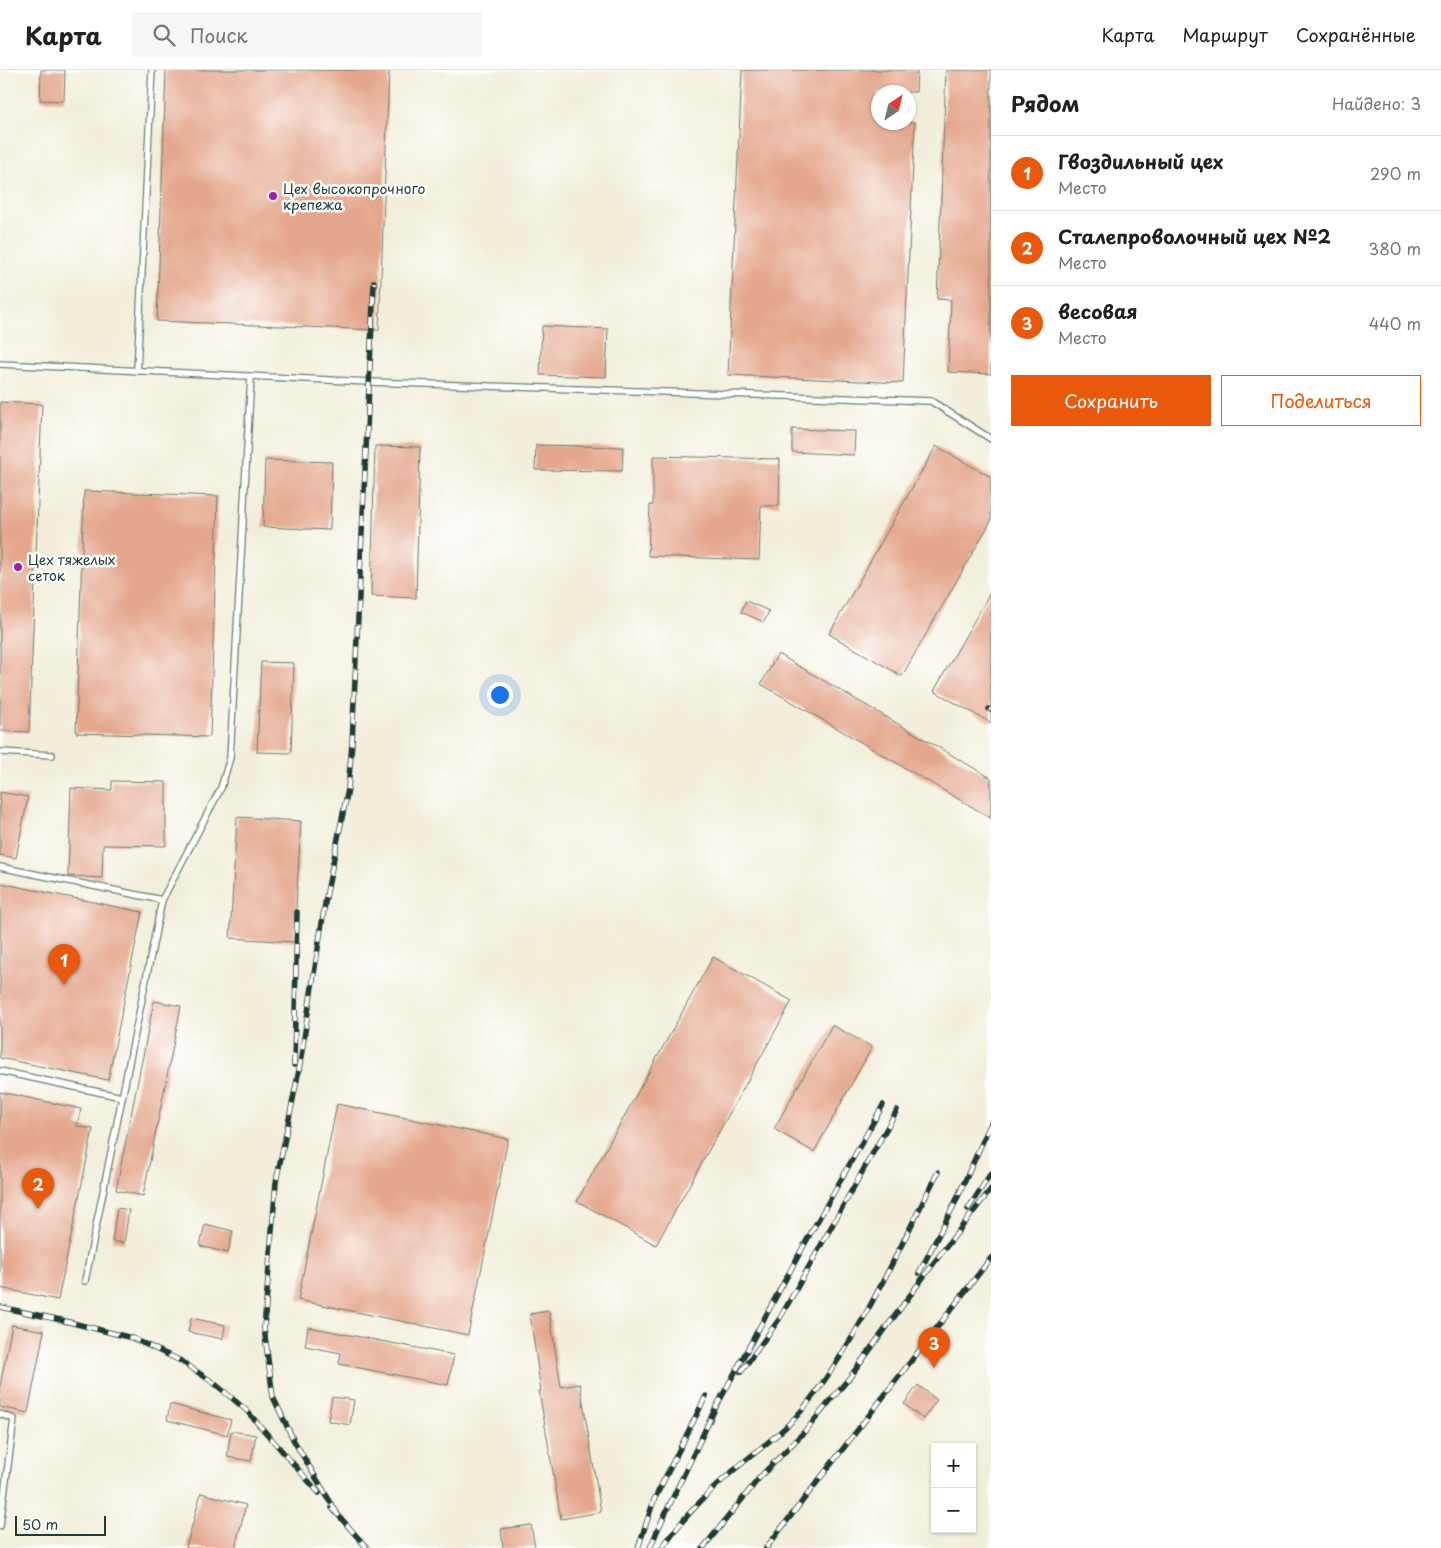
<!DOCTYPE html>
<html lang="ru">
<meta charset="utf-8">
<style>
:root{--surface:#fff;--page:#f6f6f6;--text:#202124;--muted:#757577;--line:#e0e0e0;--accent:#ea580c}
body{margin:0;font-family:"Playpen Sans",sans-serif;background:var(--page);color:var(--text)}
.controls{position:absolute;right:15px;bottom:15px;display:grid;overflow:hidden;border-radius:0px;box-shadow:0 1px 4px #0004}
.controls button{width:45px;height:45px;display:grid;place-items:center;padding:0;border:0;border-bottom:1px solid var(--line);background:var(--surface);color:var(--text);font:25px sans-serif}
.compass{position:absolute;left:871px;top:15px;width:45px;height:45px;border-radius:50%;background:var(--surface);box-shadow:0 1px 4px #0004;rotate:35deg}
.scale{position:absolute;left:15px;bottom:12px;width:91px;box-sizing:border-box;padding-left:5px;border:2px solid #1f3d34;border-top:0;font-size:14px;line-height:18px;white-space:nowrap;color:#1f3d34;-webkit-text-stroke:4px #fff;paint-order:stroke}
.you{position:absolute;left:499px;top:624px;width:18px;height:18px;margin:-12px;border:4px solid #fff;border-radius:50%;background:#1a73e8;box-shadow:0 0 0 8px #1a73e833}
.badge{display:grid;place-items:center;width:32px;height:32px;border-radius:50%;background:var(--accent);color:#fff;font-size:16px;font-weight:700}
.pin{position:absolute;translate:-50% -41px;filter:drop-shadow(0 1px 2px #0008)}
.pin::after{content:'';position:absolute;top:26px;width:18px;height:15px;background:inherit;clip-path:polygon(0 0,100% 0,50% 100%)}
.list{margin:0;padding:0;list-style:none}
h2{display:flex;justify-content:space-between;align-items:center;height:65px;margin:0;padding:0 20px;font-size:21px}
h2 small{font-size:16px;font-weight:400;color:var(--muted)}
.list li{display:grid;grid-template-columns:32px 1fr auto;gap:15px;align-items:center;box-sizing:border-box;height:75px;padding:0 20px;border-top:1px solid var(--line)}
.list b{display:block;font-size:19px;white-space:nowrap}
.list p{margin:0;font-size:16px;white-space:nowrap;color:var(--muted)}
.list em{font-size:16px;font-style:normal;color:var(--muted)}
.actions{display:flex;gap:10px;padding:15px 20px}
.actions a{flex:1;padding:11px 0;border:1px solid var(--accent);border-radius:0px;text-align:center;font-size:18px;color:var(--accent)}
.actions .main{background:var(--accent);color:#fff}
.icon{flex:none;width:28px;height:28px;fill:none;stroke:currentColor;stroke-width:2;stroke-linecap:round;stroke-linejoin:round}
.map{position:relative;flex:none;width:991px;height:1478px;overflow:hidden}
header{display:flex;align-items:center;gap:30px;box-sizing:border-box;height:70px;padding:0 25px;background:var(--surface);border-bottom:1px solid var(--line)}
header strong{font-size:24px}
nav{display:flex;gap:28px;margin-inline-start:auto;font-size:18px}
.search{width:350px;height:45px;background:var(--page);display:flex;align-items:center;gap:12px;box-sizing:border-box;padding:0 18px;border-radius:0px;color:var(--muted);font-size:19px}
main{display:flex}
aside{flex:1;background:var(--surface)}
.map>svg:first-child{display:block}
.building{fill:#e4a78d}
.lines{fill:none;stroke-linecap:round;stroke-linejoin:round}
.service-casing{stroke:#697b6e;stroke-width:8}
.service{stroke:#fff;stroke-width:5.5}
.rail-casing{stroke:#1f3d34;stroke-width:5.5}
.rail{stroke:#fff;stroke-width:4;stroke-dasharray:11;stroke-linecap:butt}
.poi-dot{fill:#b5179e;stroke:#fff;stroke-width:2}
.labels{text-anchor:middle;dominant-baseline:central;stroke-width:5;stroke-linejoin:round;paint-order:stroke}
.poi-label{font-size:14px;fill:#1f3d34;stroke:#fff;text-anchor:start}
</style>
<header>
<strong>Карта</strong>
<div class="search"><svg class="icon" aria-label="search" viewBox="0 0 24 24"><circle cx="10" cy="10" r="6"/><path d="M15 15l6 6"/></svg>Поиск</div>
<nav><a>Карта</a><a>Маршрут</a><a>Сохранённые</a></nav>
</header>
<main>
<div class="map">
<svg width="991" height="1478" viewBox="0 0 991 1478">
<rect width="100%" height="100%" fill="#fff"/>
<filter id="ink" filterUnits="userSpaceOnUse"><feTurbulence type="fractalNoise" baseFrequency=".02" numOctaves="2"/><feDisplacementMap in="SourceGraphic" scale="10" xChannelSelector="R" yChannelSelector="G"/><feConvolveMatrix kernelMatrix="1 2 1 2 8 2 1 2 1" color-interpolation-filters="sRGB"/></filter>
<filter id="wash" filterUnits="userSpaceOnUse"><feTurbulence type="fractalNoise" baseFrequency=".0096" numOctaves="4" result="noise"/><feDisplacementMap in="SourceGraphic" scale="20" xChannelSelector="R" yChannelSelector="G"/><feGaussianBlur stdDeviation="1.12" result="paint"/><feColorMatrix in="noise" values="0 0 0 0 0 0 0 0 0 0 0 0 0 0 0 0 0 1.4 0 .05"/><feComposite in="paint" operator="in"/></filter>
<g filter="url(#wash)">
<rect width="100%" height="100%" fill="#f2eeda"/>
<g id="blocks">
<g class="building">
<path d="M 41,0 L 65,0 L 64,31 L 40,30 Z"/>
<path d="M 166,0 L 389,0 L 379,260 L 157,251 Z"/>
<path d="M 742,0 L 917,0 L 916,22 L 878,22 L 878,52 L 915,52 L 903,313 L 728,305 Z"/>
<path d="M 946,0 L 991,0 L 991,304 L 948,302 L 951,230 L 937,229 Z"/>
<path d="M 542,256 L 608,259 L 606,307 L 540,305 Z"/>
<path d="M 0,332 L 42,334 L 29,662 L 0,661 Z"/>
<path d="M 792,359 L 855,361 L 854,385 L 792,382 Z"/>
<path d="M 536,375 L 623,377 L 622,401 L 535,400 Z"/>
<path d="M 375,376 L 420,377 L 416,528 L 371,526 Z"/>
<path d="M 936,376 L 991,407 L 991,451 L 902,606 L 829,564 Z"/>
<path d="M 653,386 L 780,389 L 779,436 L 761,436 L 759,490 L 648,486 L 650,435 L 653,435 Z"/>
<path d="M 265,390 L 332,392 L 330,460 L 263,457 Z"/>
<path d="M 84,421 L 218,426 L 210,667 L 76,663 Z"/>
<path d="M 991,521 L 991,653 L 934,621 Z"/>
<path d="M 746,531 L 769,541 L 764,552 L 741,542 Z"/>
<path d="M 778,584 L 991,708 L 991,748 L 761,614 Z"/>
<path d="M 261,592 L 294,593 L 291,683 L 257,682 Z"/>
<path d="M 112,711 L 166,712 L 166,776 L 103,775 L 102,808 L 68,806 L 71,718 L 112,720 Z"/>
<path d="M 0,722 L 28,727 L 16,788 L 0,785 Z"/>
<path d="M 237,747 L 301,751 L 294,872 L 230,868 Z"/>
<path d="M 0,813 L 142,842 L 108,1010 L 0,988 Z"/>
<path d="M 713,887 L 792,931 L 656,1175 L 577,1131 Z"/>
<path d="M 154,931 L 181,936 L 143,1126 L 116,1120 Z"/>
<path d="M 832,955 L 872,977 L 814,1082 L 774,1059 Z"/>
<path d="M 0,1022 L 81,1039 L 77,1056 L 93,1059 L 58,1230 L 0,1218 Z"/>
<path d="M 337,1034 L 508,1069 L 468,1265 L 298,1230 Z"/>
<path d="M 117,1138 L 129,1140 L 124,1173 L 112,1171 Z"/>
<path d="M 205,1154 L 233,1161 L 228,1183 L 200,1176 Z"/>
<path d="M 549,1241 L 561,1317 L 580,1314 L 601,1442 L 561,1449 L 539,1321 L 541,1321 L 530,1244 Z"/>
<path d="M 191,1248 L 225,1255 L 223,1269 L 188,1262 Z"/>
<path d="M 12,1255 L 44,1261 L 28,1343 L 0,1337 L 0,1316 Z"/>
<path d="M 308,1257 L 454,1285 L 448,1315 L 339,1294 L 341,1283 L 305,1276 Z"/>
<path d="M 918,1315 L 937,1330 L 923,1349 L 904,1334 Z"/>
<path d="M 332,1327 L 354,1330 L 350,1355 L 328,1351 Z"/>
<path d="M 170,1334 L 231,1350 L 227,1365 L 167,1350 Z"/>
<path d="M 231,1361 L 256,1365 L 251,1391 L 227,1387 Z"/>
<path d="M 201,1423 L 246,1435 L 235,1478 L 186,1478 Z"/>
<path d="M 531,1455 L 535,1478 L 503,1478 L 501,1459 Z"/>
</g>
</g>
</g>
<g filter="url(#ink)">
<use href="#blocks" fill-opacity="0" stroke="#697b6e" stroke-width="1"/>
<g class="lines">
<g class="service-casing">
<g id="service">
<path d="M 0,294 L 369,312 L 931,331 L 991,369"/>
<path d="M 137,301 L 152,0"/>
<path d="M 0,682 L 52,685"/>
<path d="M 0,797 L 162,830"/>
<path d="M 0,1001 L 122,1027"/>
<path d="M 85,1211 L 162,830 L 221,718 L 230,688 L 251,306"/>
<path d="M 0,1344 L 14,1349 L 0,1456"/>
</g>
</g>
<use href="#service" class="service"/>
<g class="rail-casing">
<g id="rail">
<path d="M 989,639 L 991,640"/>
<path d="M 294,995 L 297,842"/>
<path d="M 968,1139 L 991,1103"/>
<path d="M 919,1203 L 955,1133 L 991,1053"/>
<path d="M 0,1237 L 61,1250 L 132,1268 L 181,1291 L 214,1313 L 246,1340 L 319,1423"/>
<path d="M 741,1302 L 780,1248 L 897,1040"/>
<path d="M 332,1438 L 367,1478"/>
<path d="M 337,1443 L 294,1371 L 273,1327 L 264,1258 L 276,1112 L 299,1000 L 326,827 L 348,719 L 352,673 L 374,212"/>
<path d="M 638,1478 L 654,1430 L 706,1326"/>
<path d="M 650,1478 L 658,1459 L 715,1339 L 808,1168 L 883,1035"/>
<path d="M 662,1478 C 680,1451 709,1421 734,1400 C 757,1380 783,1363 802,1340 C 858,1272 898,1180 938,1102"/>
<path d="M 703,1478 L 760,1407 L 807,1359 L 850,1307 L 936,1190 L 991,1119"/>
<path d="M 766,1478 L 991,1188"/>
</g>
</g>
<use href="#rail" class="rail"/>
</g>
</g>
<g class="poi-dot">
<circle cx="273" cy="126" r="5"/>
<circle cx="18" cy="497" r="5"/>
</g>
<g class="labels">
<g class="poi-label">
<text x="283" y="118">Цех высокопрочного<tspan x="283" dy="16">крепежа</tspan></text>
<text x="28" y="489">Цех тяжелых<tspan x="28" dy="16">сеток</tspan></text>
</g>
</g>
</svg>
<div class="controls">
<button>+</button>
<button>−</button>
</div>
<svg class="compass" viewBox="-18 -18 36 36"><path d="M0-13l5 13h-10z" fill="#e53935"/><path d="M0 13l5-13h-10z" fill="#757577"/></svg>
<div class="scale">50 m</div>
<div class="you"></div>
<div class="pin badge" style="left:64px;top:915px">1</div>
<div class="pin badge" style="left:38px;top:1139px">2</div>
<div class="pin badge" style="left:934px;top:1298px">3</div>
</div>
<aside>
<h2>Рядом<small>Найдено: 3</small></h2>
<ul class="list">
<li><span class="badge">1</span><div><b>Гвоздильный цех</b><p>Место</p></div><em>290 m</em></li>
<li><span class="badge">2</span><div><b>Сталепроволочный цех №2</b><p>Место</p></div><em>380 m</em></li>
<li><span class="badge">3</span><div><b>весовая</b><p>Место</p></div><em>440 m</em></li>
</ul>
<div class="actions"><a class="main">Сохранить</a><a>Поделиться</a></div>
</aside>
</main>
